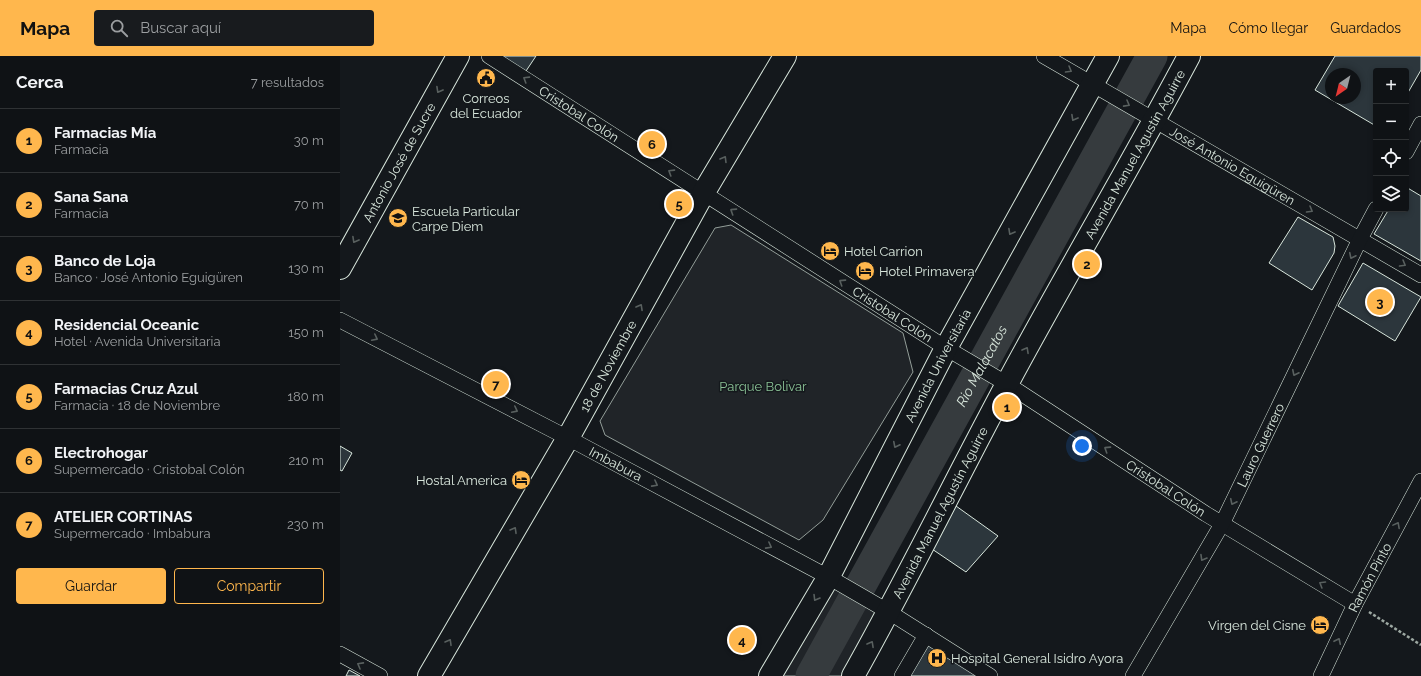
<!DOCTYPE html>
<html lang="es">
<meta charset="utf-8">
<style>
:root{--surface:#0f1215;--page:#181b1e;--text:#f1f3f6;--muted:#9b9ea0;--line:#2f3234;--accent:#ffb74d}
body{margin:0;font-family:Raleway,sans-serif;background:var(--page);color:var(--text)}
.controls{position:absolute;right:12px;top:12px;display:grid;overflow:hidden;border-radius:4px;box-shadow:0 2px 6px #0003}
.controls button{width:36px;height:36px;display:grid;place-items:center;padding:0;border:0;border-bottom:1px solid var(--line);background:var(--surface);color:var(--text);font:20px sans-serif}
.compass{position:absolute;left:985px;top:12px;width:36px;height:36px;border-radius:50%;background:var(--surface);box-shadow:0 2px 6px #0003;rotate:215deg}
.you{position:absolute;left:742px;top:390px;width:14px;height:14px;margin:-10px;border:3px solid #fff;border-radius:50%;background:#1a73e8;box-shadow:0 0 0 6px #1a73e833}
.badge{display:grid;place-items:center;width:26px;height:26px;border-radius:50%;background:var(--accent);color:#111;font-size:13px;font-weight:700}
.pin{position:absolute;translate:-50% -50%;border:2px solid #fff;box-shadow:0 1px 4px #0006}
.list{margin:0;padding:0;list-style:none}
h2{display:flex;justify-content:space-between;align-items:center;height:52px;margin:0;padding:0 16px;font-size:17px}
h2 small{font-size:13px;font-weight:400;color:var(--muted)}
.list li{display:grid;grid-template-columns:26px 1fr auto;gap:12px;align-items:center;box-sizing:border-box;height:64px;padding:0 16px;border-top:1px solid var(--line)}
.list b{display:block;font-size:15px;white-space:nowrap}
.list p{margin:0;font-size:13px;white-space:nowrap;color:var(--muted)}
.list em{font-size:13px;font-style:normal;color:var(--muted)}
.actions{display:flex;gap:8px;padding:12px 16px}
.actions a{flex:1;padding:9px 0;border:1px solid var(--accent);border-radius:4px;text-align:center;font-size:14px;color:var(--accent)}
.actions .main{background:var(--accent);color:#111}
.icon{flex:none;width:22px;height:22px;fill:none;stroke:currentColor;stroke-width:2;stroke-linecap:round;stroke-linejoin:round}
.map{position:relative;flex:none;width:1081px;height:620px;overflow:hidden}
header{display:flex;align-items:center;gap:24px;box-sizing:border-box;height:56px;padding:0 20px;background:var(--accent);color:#111}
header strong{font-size:19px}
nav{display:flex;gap:22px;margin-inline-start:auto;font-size:14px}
.search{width:280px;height:36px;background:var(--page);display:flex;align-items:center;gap:10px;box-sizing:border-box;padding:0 14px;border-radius:4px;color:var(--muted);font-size:15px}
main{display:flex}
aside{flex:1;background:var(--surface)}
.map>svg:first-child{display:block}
.green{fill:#202428;stroke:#939e99}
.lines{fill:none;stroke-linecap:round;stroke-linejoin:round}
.river{stroke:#363b3e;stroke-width:31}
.building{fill:#2c363c;stroke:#d8e6dc;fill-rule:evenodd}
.street-casing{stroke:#d8e6dc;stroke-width:16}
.secondary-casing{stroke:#d8e6dc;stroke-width:24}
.primary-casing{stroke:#d8e6dc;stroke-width:24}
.path{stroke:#9da8a2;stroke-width:2.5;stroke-dasharray:3 2;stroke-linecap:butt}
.street{stroke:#14181c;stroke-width:15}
.secondary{stroke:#14181c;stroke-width:22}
.primary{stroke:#14181c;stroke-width:22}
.oneway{stroke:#59605f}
.labels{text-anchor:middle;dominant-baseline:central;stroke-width:3;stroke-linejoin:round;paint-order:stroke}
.poi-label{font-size:13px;fill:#d8e6dc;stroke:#14181c;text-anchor:start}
.street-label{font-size:13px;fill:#d8e6dc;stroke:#14181c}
.park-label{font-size:13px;fill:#8ac095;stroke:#14181c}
.water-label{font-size:14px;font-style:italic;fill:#d8e6dc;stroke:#14181c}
</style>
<header>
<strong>Mapa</strong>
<div class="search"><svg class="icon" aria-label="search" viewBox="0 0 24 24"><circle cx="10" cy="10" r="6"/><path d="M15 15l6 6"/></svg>Buscar aquí</div>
<nav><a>Mapa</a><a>Cómo llegar</a><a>Guardados</a></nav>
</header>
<main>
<aside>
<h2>Cerca<small>7 resultados</small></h2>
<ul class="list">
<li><span class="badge">1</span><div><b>Farmacias Mía</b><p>Farmacia</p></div><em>30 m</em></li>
<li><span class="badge">2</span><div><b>Sana Sana</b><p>Farmacia</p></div><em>70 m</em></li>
<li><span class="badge">3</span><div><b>Banco de Loja</b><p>Banco · José Antonio Eguigüren</p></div><em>130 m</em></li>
<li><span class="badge">4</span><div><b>Residencial Oceanic</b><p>Hotel · Avenida Universitaria</p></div><em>150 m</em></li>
<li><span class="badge">5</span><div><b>Farmacias Cruz Azul</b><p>Farmacia · 18 de Noviembre</p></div><em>180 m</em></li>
<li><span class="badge">6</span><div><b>Electrohogar</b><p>Supermercado · Cristobal Colón</p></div><em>210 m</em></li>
<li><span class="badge">7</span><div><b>ATELIER CORTINAS</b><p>Supermercado · Imbabura</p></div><em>230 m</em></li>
</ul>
<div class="actions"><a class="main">Guardar</a><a>Compartir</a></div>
</aside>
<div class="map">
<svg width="1081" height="620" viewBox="0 0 1081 620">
<rect width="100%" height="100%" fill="#14181c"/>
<g class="green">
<path d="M 391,169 L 563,277 L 573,316 L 483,464 L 459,484 L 265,379 L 260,365 L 375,172 Z"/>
<path d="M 488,522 L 549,556 L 513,620 L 431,620 Z"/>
</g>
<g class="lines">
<path class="river" id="s1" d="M 471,620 L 812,0"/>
</g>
<g class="building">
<path d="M 158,0 L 196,0 L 184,18 Z"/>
<path d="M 995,0 L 1081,0 L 1081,14 L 1066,40 L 1066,15 L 1036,15 L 1036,70 L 975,34 ZM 991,18 L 1015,18 L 1015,42 L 991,42 Z"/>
<path d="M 1066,131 L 1081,140 L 1081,205 L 1034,178 L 1049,153 L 1066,153 Z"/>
<path d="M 958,161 L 993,181 L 995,190 L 994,197 L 972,234 L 929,207 Z"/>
<path d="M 1023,207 L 1081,241 L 1055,285 L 998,250 Z"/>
<path d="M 0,390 L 12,397 L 2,415 L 0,414 Z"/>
<path d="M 179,415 L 190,422 L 182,433 L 172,426 Z"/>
<path d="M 616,450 L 658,480 L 626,516 L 592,493 Z"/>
<path d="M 588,583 L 646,620 L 567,620 Z"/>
<path d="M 9,614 L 20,620 L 6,620 Z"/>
</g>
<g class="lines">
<g class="street-casing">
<g id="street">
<path id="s2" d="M 149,0 L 606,292 L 667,328 L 866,458 L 1015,548"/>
<path id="s3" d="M 704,0 L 1081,219"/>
<path d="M 1066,96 L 1081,68"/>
<path id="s4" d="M 0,264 L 228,382 L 492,523 L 549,556 L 650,620"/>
<path d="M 0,598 L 40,620"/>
<path d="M 562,620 L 586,579"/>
<path id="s5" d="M 793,620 L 882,468 L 1020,183 L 1036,153"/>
<path id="s6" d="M 981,620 L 1015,548 L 1081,425"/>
</g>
</g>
<g class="secondary-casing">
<g id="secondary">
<path id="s7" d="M 0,212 L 118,0"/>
<path id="s8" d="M 89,620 L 228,382 L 364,136 L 445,0"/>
</g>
</g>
<g class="primary-casing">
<g id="primary">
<path id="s9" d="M 430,620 L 488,522 L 606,292 L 768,0"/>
<path id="s10" d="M 513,620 C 567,524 615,425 667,328 C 726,218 790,111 849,0"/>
</g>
</g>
<path class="path" d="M 1029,556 L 1081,589"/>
<use href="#street" class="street"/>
<use href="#secondary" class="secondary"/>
<use href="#primary" class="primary"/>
</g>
<defs><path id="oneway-chevron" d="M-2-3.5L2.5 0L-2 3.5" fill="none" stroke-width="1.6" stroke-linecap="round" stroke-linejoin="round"/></defs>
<g class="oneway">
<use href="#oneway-chevron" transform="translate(729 14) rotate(30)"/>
<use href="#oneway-chevron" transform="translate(186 23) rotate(-148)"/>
<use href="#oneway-chevron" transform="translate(99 34) rotate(119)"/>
<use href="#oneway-chevron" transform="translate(787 48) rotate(29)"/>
<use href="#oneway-chevron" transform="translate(734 62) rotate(119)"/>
<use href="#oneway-chevron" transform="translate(384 103) rotate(-59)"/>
<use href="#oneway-chevron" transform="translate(331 116) rotate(-148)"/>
<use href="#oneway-chevron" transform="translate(970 154) rotate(30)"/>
<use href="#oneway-chevron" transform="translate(393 155) rotate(-147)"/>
<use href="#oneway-chevron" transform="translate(671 176) rotate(119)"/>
<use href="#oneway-chevron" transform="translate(15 184) rotate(119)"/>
<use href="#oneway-chevron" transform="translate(1012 200) rotate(116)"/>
<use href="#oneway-chevron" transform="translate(1063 208) rotate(30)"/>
<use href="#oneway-chevron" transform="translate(502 226) rotate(-147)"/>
<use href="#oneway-chevron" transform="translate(300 251) rotate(-61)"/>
<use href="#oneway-chevron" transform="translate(35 282) rotate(27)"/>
<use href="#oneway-chevron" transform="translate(686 294) rotate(-61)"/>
<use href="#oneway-chevron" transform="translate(955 317) rotate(116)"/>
<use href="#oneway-chevron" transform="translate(175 354) rotate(27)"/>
<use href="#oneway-chevron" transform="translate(556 389) rotate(117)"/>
<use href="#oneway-chevron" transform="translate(767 393) rotate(-147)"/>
<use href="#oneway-chevron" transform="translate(315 428) rotate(28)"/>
<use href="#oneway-chevron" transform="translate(893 446) rotate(116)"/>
<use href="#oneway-chevron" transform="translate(1057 469) rotate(-62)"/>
<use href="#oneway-chevron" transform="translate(174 474) rotate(-60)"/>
<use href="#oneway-chevron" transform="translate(429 490) rotate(28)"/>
<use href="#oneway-chevron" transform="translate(863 502) rotate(120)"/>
<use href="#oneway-chevron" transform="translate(982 528) rotate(-149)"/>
<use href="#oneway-chevron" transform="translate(476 542) rotate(121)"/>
<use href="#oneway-chevron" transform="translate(998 585) rotate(-65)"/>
<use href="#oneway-chevron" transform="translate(109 586) rotate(-60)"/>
<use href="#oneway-chevron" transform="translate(531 588) rotate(-61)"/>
<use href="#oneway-chevron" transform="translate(20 609) rotate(-151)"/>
</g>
<defs>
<g id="civic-disc" transform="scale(1)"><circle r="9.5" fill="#ffb74d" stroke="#14181c"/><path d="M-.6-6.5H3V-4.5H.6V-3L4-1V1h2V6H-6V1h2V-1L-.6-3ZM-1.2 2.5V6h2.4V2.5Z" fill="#111"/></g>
<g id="school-disc" transform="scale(1)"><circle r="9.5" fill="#ffb74d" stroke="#14181c"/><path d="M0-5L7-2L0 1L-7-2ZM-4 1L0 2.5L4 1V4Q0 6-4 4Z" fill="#111"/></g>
<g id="hotel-disc" transform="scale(1)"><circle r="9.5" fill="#ffb74d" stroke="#14181c"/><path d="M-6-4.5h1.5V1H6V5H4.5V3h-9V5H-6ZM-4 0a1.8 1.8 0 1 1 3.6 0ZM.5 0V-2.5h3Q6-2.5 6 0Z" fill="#111"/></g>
<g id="hospital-disc" transform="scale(1)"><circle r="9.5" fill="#ffb74d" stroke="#14181c"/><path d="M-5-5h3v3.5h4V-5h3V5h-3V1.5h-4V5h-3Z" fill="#111"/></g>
</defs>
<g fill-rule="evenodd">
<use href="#civic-disc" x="146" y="22"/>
<use href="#school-disc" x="58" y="162"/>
<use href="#hotel-disc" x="490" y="195"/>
<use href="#hotel-disc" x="525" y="215"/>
<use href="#hotel-disc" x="181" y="424"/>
<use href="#hotel-disc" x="980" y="569"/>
<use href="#hospital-disc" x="597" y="602"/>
</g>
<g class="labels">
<g class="poi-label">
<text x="146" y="42" text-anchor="middle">Correos<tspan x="146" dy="15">del Ecuador</tspan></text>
<text x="72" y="155">Escuela Particular<tspan x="72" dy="15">Carpe Diem</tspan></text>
<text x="504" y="195">Hotel Carrion</text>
<text x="539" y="215">Hotel Primavera</text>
<text x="167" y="424" text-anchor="end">Hostal America</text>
<text x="966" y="569" text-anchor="end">Virgen del Cisne</text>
<text x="611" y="602">Hospital General Isidro Ayora</text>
</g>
<g class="street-label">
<text stroke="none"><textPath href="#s2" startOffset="107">Cristobal Colón</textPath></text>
<text stroke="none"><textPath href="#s10" startOffset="593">Avenida Manuel Agustín Aguirre</textPath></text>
<text stroke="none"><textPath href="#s7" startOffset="121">Antonio José de Sucre</textPath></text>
<text stroke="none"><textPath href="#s3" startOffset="218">José Antonio Eguigüren</textPath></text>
<text stroke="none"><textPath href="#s2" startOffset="479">Cristobal Colón</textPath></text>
<text stroke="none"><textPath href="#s9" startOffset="353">Avenida Universitaria</textPath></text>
<text stroke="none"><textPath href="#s8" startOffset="358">18 de Noviembre</textPath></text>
<text stroke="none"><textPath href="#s5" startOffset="264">Lauro Guerrero</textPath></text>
<text stroke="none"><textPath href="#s4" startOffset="311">Imbabura</textPath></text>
<text stroke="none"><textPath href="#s2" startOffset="803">Cristobal Colón</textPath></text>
<text stroke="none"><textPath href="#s10" startOffset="185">Avenida Manuel Agustín Aguirre</textPath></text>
<text stroke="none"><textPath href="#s6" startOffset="110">Ramón Pinto</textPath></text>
</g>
<g class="park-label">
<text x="423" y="330">Parque Bolivar</text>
</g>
<g class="water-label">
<text stroke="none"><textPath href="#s1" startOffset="354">Rio Malacatos</textPath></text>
</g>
</g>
</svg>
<div class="controls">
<button>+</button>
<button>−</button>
<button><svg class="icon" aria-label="locate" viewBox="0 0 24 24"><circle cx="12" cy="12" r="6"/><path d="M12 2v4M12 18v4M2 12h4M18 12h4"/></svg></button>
<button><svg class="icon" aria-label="layers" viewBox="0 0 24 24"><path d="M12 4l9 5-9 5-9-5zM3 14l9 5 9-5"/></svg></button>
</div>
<svg class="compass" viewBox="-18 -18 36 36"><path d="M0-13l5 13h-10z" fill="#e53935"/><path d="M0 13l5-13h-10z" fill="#9b9ea0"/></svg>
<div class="you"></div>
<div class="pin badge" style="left:667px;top:351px">1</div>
<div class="pin badge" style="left:747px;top:208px">2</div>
<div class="pin badge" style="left:1040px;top:246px">3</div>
<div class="pin badge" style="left:402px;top:584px">4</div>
<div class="pin badge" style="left:339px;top:148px">5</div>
<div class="pin badge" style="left:312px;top:88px">6</div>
<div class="pin badge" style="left:156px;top:328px">7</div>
</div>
</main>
